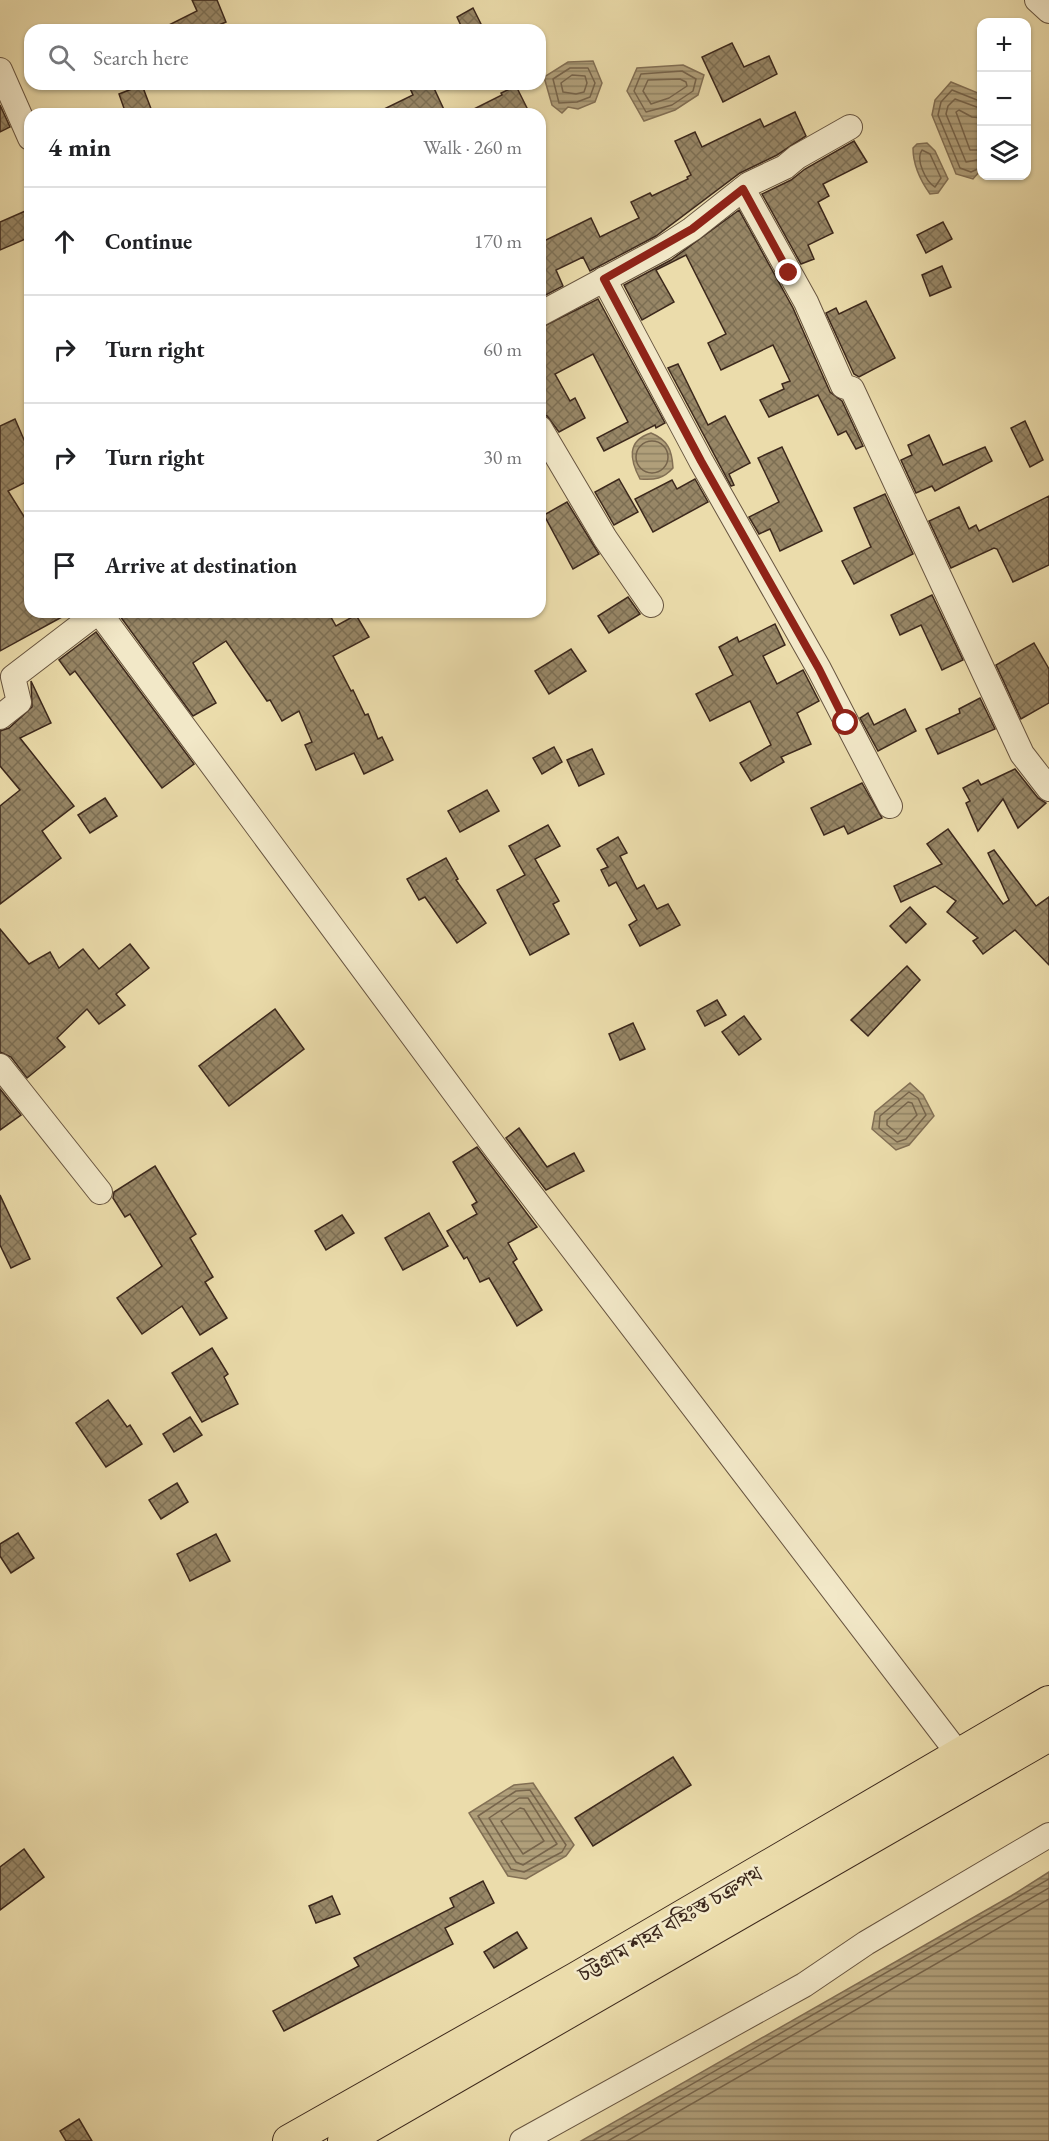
<!DOCTYPE html>
<meta charset="utf-8">
<style>
:root{--surface:#fff;--page:#f2f2f2;--text:#202124;--muted:#757577;--line:#e0e0e0}
body{margin:0;font-family:"EB Garamond","Noto Serif Bengali",serif;background:var(--page);color:var(--text)}
.controls{position:absolute;right:18px;top:18px;display:grid;overflow:hidden;border-radius:12px;box-shadow:0 2px 4px #0004}
.controls button{width:54px;height:54px;display:grid;place-items:center;padding:0;border:0;border-bottom:2px solid var(--line);background:var(--surface);color:var(--text);font:30px sans-serif}
.stop{position:absolute;width:18px;height:18px;margin:-14px;border:4px solid #8f2418;border-radius:50%;background:#fff}
.stop.end{background:#8f2418;border-color:#fff;box-shadow:0 2px 6px #0008}
.list{margin:0;padding:0;list-style:none}
h2{display:flex;justify-content:space-between;align-items:center;height:78px;margin:0;padding:0 24px;font-size:26px}
h2 small{font-size:20px;font-weight:400;color:var(--muted)}
.list li{display:grid;grid-template-columns:39px 1fr auto;gap:18px;align-items:center;box-sizing:border-box;height:108px;padding:0 24px;border-top:2px solid var(--line)}
.list b{display:block;font-size:22px;white-space:nowrap}
.list em{font-size:20px;font-style:normal;color:var(--muted)}
.icon{flex:none;width:33px;height:33px;fill:none;stroke:currentColor;stroke-width:2;stroke-linecap:round;stroke-linejoin:round}
.map{position:relative;flex:none;width:1049px;height:2141px;overflow:hidden}
.search{position:absolute;background:var(--surface);box-shadow:0 2px 4px #0004;left:24px;top:24px;width:522px;height:66px;display:flex;align-items:center;gap:15px;box-sizing:border-box;padding:0 21px;border-radius:18px;color:var(--muted);font-size:22px}
.panel{position:absolute;background:var(--surface);box-shadow:0 2px 4px #0004;left:24px;top:108px;width:522px;height:510px;border-radius:18px}
.map>svg:first-child{display:block}
.water{fill:url(#water-rules);stroke:#826f54;stroke-width:1.5}
.lines{fill:none;stroke-linecap:round;stroke-linejoin:round}
.shore{stroke:#76644b;stroke-width:1.5}
.building{fill:url(#building-cross-hatch);stroke:#3c281c;stroke-width:1.5}
.minor-casing{stroke:#685540;stroke-width:26}
.major-casing{stroke:#3c281c;stroke-width:34}
.minor{stroke:#f2e8c8;stroke-width:24}
.major{stroke:#ebdcab;stroke-width:32}
.route{stroke:#8f2418;stroke-width:8}
.labels{text-anchor:middle;dominant-baseline:central;stroke-width:5;stroke-linejoin:round;paint-order:stroke}
.street-label{font-size:22px;fill:#3c281c;stroke:#f2e8c8}
</style>
<div class="map">
<svg width="1049" height="2141" viewBox="0 0 1049 2141">
<defs>
<pattern id="water-rules" width="6" height="5" patternUnits="userSpaceOnUse" patternTransform="scale(1.5)"><rect width="6" height="5" fill="#b09f7a"/><path d="M0 2.5h6" fill="none" stroke="#908263"/></pattern>
<pattern id="building-cross-hatch" width="8" height="8" patternUnits="userSpaceOnUse" patternTransform="scale(1.5)"><rect width="8" height="8" fill="#978666"/><path d="M0 0l8 8M0 8l8-8" fill="none" stroke="#7c6e53"/></pattern>
</defs>
<rect width="100%" height="100%" fill="#ebdcab"/>
<filter id="stains"><feTurbulence type="fractalNoise" baseFrequency=".00333" numOctaves="4"/><feColorMatrix values="0 0 0 0 .2 0 0 0 0 .09 0 0 0 0 .02 0 0 0 .5 -.17"/></filter>
<radialGradient id="worn" r=".72"><stop offset=".6" stop-color="#630" stop-opacity="0"/><stop offset="1" stop-color="#630" stop-opacity=".3"/></radialGradient>
<g class="water">
<path d="M 593,61 L 602,83 L 595,102 L 578,109 L 568,107 L 562,113 L 552,105 L 544,77 L 568,62 Z"/>
<path d="M 683,65 L 704,75 L 698,95 L 675,110 L 644,121 L 627,91 L 637,68 Z"/>
<path d="M 951,82 L 978,93 L 981,100 L 981,170 L 973,179 L 956,174 L 932,115 L 935,100 Z"/>
<path d="M 927,143 L 935,151 L 948,179 L 938,193 L 930,194 C 920,180 913,165 913,148 L 917,144 Z"/>
<path d="M 651,433 C 668,440 672,450 673,468 C 663,479 655,480 640,479 C 630,460 626,441 651,433 Z"/>
<path d="M 910,1083 L 923,1095 L 934,1116 L 909,1145 L 896,1150 L 872,1129 L 875,1112 Z"/>
<path d="M 533,1783 L 574,1845 L 566,1856 L 526,1879 L 508,1876 L 469,1813 L 514,1785 Z"/>
<path d="M 1049,1872 L 1049,2141 L 581,2141 L 1011,1896 Z"/>
</g>
<g class="lines">
<g class="shore">
<path d="M 588,68 L 595,83 L 590,97 L 577,102 L 559,103 L 553,79 L 570,68 Z"/>
<path d="M 682,71 L 696,79 L 693,91 L 672,105 L 646,112 L 634,91 L 641,74 Z"/>
<path d="M 572,75 L 585,76 L 587,83 L 584,92 L 576,94 L 563,92 L 561,83 Z"/>
<path d="M 680,79 L 686,82 L 687,86 L 669,98 L 651,104 L 643,91 L 648,80 Z"/>
<path d="M 982,102 L 952,90 L 941,102 L 938,115 L 960,168 L 971,172 L 982,167"/>
<path d="M 982,109 L 955,99 L 948,106 L 946,114 L 966,162 L 982,159"/>
<path d="M 982,118 L 972,117 L 959,110 L 956,112 L 970,150 L 982,150"/>
<path d="M 922,150 L 930,154 L 941,178 L 935,187 C 926,182 915,159 922,150 Z"/>
<circle cx="652" cy="457" r="16"/>
<path d="M 909,1092 L 918,1098 L 926,1115 L 906,1139 L 897,1142 L 879,1128 L 880,1116 Z"/>
<path d="M 908,1102 L 912,1103 L 917,1115 L 898,1134 L 887,1125 L 887,1120 Z"/>
<path d="M 530,1790 L 566,1845 L 562,1852 L 524,1872 L 511,1869 L 478,1816 L 516,1791 Z"/>
<path d="M 519,1798 L 528,1798 L 557,1844 L 523,1865 L 516,1862 L 489,1818 Z"/>
<path d="M 520,1808 L 524,1809 L 544,1841 L 523,1854 L 501,1821 Z"/>
<path d="M 593,2141 L 1049,1879"/>
<path d="M 608,2141 L 1049,1888"/>
<path d="M 627,2141 L 1049,1899"/>
</g>
</g>
<g class="building">
<path d="M 192,0 L 217,0 L 226,22 L 207,30 L 159,30 L 197,11 Z"/>
<path d="M 473,8 L 484,30 L 463,30 L 457,17 Z"/>
<path d="M 732,43 L 744,67 L 769,56 L 777,74 L 723,102 L 702,57 Z"/>
<path d="M 408,84 L 432,84 L 446,114 L 374,114 L 413,95 Z"/>
<path d="M 142,85 L 153,114 L 126,114 L 119,94 Z"/>
<path d="M 516,86 L 530,114 L 464,114 L 502,95 L 501,93 Z"/>
<path d="M 0,105 L 10,127 L 0,132 Z"/>
<path d="M 795,112 L 806,136 L 777,155 L 740,173 L 656,236 L 590,271 L 583,257 L 556,270 L 563,286 L 540,298 L 540,238 L 542,242 L 591,218 L 600,237 L 639,218 L 631,202 L 650,193 L 652,196 L 688,179 L 687,177 L 691,175 L 675,141 L 695,132 L 702,147 L 760,119 L 764,127 Z"/>
<path d="M 854,141 L 867,162 L 823,184 L 829,196 L 818,202 L 833,233 L 808,245 L 814,259 L 801,264 L 762,194 L 791,180 L 805,169 Z"/>
<path d="M 30,209 L 30,237 L 0,250 L 0,222 Z"/>
<path d="M 739,210 L 793,308 L 830,392 L 842,401 L 863,446 L 856,449 L 846,431 L 838,435 L 818,395 L 769,417 L 760,400 L 784,389 L 782,384 L 790,381 L 773,345 L 721,370 L 708,343 L 726,334 L 686,255 L 656,270 L 674,302 L 642,320 L 624,285 L 671,260 Z"/>
<path d="M 943,222 L 952,239 L 926,253 L 917,235 Z"/>
<path d="M 942,266 L 951,287 L 930,296 L 922,275 Z"/>
<path d="M 598,299 L 665,423 L 656,428 L 655,425 L 604,451 L 597,438 L 628,422 L 593,354 L 555,374 L 570,401 L 575,398 L 585,418 L 559,432 L 547,416 L 540,414 L 540,328 Z"/>
<path d="M 866,301 L 895,358 L 859,377 L 854,374 L 826,313 L 836,308 L 839,314 Z"/>
<path d="M 678,364 L 708,425 L 725,416 L 750,463 L 729,474 L 734,485 L 731,486 L 668,368 Z"/>
<path d="M 15,419 L 25,442 L 30,439 L 30,480 L 8,491 L 30,526 L 30,612 L 71,612 L 0,651 L 0,426 Z"/>
<path d="M 1025,421 L 1043,460 L 1030,467 L 1011,428 Z"/>
<path d="M 929,435 L 943,465 L 985,447 L 992,461 L 935,491 L 932,486 L 916,493 L 901,460 L 912,455 L 908,445 Z"/>
<path d="M 782,447 L 822,531 L 780,551 L 770,529 L 759,534 L 749,517 L 779,502 L 758,458 Z"/>
<path d="M 619,479 L 638,512 L 614,525 L 595,492 Z"/>
<path d="M 695,479 L 708,502 L 653,532 L 635,499 L 672,480 L 677,489 Z"/>
<path d="M 885,494 L 913,554 L 854,584 L 842,561 L 871,547 L 854,508 Z"/>
<path d="M 1049,496 L 1049,565 L 1013,582 L 997,549 L 994,548 L 951,568 L 929,521 L 959,507 L 969,529 L 976,525 L 979,531 Z"/>
<path d="M 567,502 L 599,554 L 573,569 L 544,515 Z"/>
<path d="M 932,595 L 963,660 L 942,670 L 921,625 L 900,635 L 891,615 Z"/>
<path d="M 628,597 L 640,614 L 609,633 L 598,616 Z"/>
<path d="M 117,612 L 328,612 L 336,626 L 356,615 L 369,637 L 333,656 L 351,691 L 353,690 L 365,715 L 368,714 L 378,739 L 382,737 L 393,760 L 364,774 L 354,753 L 316,770 L 305,745 L 312,742 L 299,711 L 282,721 L 270,700 L 267,701 L 226,641 L 193,663 L 216,703 L 193,716 Z"/>
<path d="M 775,624 L 785,645 L 763,656 L 777,684 L 803,670 L 819,701 L 797,713 L 811,744 L 781,757 L 784,762 L 751,781 L 740,763 L 771,745 L 750,701 L 710,721 L 696,694 L 733,675 L 719,647 L 737,637 L 739,642 Z"/>
<path d="M 96,632 L 194,764 L 162,788 L 75,671 L 70,675 L 59,660 Z"/>
<path d="M 1034,643 L 1049,669 L 1049,703 L 1021,719 L 996,665 Z"/>
<path d="M 571,649 L 586,671 L 549,694 L 535,671 Z"/>
<path d="M 31,681 L 51,723 L 20,738 L 74,806 L 42,831 L 61,858 L 0,904 L 0,806 L 20,790 L 0,766 L 0,731 L 9,728 L 32,707 Z"/>
<path d="M 980,698 L 995,729 L 938,754 L 926,729 L 960,713 L 959,709 Z"/>
<path d="M 905,709 L 916,731 L 878,751 L 860,718 L 868,713 L 874,725 Z"/>
<path d="M 554,747 L 562,762 L 542,774 L 533,758 Z"/>
<path d="M 592,749 L 604,774 L 579,786 L 567,760 Z"/>
<path d="M 1015,769 L 1038,798 L 1046,803 L 1018,828 L 1003,799 L 978,831 L 966,803 L 970,801 L 963,788 L 978,780 L 981,785 Z"/>
<path d="M 862,783 L 882,818 L 848,834 L 844,826 L 824,835 L 811,808 Z"/>
<path d="M 487,790 L 499,811 L 460,832 L 448,811 Z"/>
<path d="M 105,798 L 117,816 L 90,833 L 78,815 Z"/>
<path d="M 548,825 L 560,846 L 535,859 L 559,901 L 553,904 L 569,934 L 530,955 L 497,890 L 525,875 L 509,846 Z"/>
<path d="M 948,829 L 1003,904 L 1009,900 L 988,853 L 994,850 L 1036,906 L 1049,897 L 1049,965 L 1015,930 L 983,954 L 973,941 L 978,938 L 947,912 L 956,901 L 935,886 L 901,902 L 894,886 L 942,864 L 927,844 Z"/>
<path d="M 618,837 L 627,853 L 620,856 L 637,889 L 644,885 L 657,909 L 668,904 L 680,925 L 640,946 L 629,925 L 637,920 L 616,882 L 609,886 L 601,870 L 608,867 L 597,849 Z"/>
<path d="M 446,858 L 458,879 L 456,880 L 486,923 L 457,943 L 425,897 L 419,900 L 407,879 Z"/>
<path d="M 910,907 L 926,924 L 906,943 L 890,926 Z"/>
<path d="M 0,929 L 29,964 L 50,952 L 59,968 L 83,949 L 99,969 L 130,944 L 149,968 L 116,994 L 125,1005 L 99,1024 L 87,1009 L 57,1038 L 65,1047 L 27,1078 L 11,1057 L 0,1052 Z"/>
<path d="M 907,966 L 920,980 L 868,1036 L 851,1020 Z"/>
<path d="M 717,1000 L 726,1015 L 705,1026 L 697,1011 Z"/>
<path d="M 275,1009 L 304,1049 L 229,1106 L 199,1066 Z"/>
<path d="M 744,1016 L 761,1039 L 739,1055 L 722,1032 Z"/>
<path d="M 633,1023 L 645,1049 L 620,1060 L 609,1034 Z"/>
<path d="M 0,1089 L 21,1115 L 0,1130 Z"/>
<path d="M 519,1128 L 547,1167 L 574,1153 L 584,1171 L 546,1190 L 506,1138 Z"/>
<path d="M 477,1147 L 537,1227 L 508,1243 L 517,1259 L 513,1262 L 542,1310 L 517,1326 L 489,1278 L 480,1282 L 467,1257 L 464,1259 L 447,1231 L 477,1214 L 472,1205 L 477,1202 L 453,1162 Z"/>
<path d="M 155,1166 L 196,1234 L 190,1238 L 213,1277 L 205,1282 L 227,1318 L 200,1335 L 182,1306 L 142,1334 L 117,1298 L 162,1266 L 130,1214 L 125,1217 L 113,1198 L 114,1192 Z"/>
<path d="M 0,1195 L 30,1259 L 11,1268 L 0,1245 Z"/>
<path d="M 429,1213 L 448,1246 L 403,1270 L 385,1238 Z"/>
<path d="M 342,1215 L 354,1233 L 326,1250 L 315,1231 Z"/>
<path d="M 212,1348 L 228,1374 L 224,1377 L 238,1404 L 202,1422 L 172,1373 Z"/>
<path d="M 108,1400 L 127,1427 L 130,1425 L 142,1444 L 106,1467 L 76,1423 Z"/>
<path d="M 190,1417 L 202,1435 L 174,1452 L 163,1434 Z"/>
<path d="M 177,1483 L 188,1502 L 161,1519 L 149,1500 Z"/>
<path d="M 18,1533 L 34,1558 L 11,1573 L 0,1556 L 0,1544 Z"/>
<path d="M 216,1534 L 230,1561 L 190,1581 L 177,1554 Z"/>
<path d="M 673,1757 L 691,1785 L 593,1846 L 575,1818 Z"/>
<path d="M 24,1849 L 44,1877 L 0,1910 L 0,1867 Z"/>
<path d="M 483,1881 L 494,1903 L 445,1928 L 453,1944 L 284,2031 L 273,2011 L 359,1966 L 354,1958 L 454,1907 L 450,1898 Z"/>
<path d="M 332,1896 L 340,1914 L 316,1923 L 309,1906 Z"/>
<path d="M 517,1932 L 527,1948 L 494,1968 L 484,1952 Z"/>
<path d="M 79,2119 L 92,2141 L 66,2141 L 60,2131 Z"/>
</g>
<g class="lines">
<g class="minor-casing">
<g id="minor">
<path d="M 1037,0 L 1049,11"/>
<path d="M 0,70 L 30,138"/>
<path d="M 743,189 L 806,302 L 843,386 L 852,389 L 1022,754 L 1049,789"/>
<path d="M 604,279 L 701,461 L 819,669 L 890,806"/>
<path d="M 540,314 L 663,248 L 692,229 L 749,184 L 785,167 L 797,157 L 850,127"/>
<path d="M 540,428 L 605,538 L 651,605"/>
<path d="M 99,612 L 497,1150 L 960,1756"/>
<path d="M 0,717 L 19,702 L 13,677 L 98,612"/>
<path d="M 0,1066 L 100,1192"/>
<path d="M 522,2141 L 804,1985 L 866,1943 L 1049,1835"/>
</g>
</g>
<g class="major-casing">
<g id="major">
<path d="M 289,2141 L 577,1978 L 1049,1702"/>
<path d="M 344,2141 L 1049,1735"/>
</g>
</g>
<use href="#minor" class="minor"/>
<use href="#major" class="major"/>
</g>
<g class="lines">
<path class="route" d="M 789,273 L 743,189 L 692,229 L 604,279 L 701,461 L 819,669 L 846,723"/>
</g>
<g class="labels">
<g class="street-label">
<text transform="translate(670 1924) rotate(-30)">চট্টগ্রাম শহর বহিঃস্ত চক্রপথ</text>
</g>
</g>
<rect width="100%" height="100%" filter="url(#stains)"/>
<rect width="100%" height="100%" fill="url(#worn)"/>
</svg>
<div class="controls">
<button>+</button>
<button>−</button>
<button><svg class="icon" aria-label="layers" viewBox="0 0 24 24"><path d="M12 4l9 5-9 5-9-5zM3 14l9 5 9-5"/></svg></button>
</div>
<div class="stop" style="left:846px;top:723px"></div>
<div class="stop end" style="left:789px;top:273px"></div>
<div class="search"><svg class="icon" aria-label="search" viewBox="0 0 24 24"><circle cx="10" cy="10" r="6"/><path d="M15 15l6 6"/></svg>Search here</div>
<section class="panel">
<h2>4 min<small>Walk · 260 m</small></h2>
<ul class="list">
<li><svg class="icon" aria-label="ahead" viewBox="0 0 24 24"><path d="M12 20V5M6 11l6-6 6 6"/></svg><div><b>Continue</b></div><em>170 m</em></li>
<li><svg class="icon" aria-label="right" viewBox="0 0 24 24"><path d="M7 20v-9h11M14 6l5 5-5 5"/></svg><div><b>Turn right</b></div><em>60 m</em></li>
<li><svg class="icon" aria-label="right" viewBox="0 0 24 24"><path d="M7 20v-9h11M14 6l5 5-5 5"/></svg><div><b>Turn right</b></div><em>30 m</em></li>
<li><svg class="icon" aria-label="arrive" viewBox="0 0 24 24"><path d="M6 21V4h12l-3 4 3 4H6"/></svg><div><b>Arrive at destination</b></div></li>
</ul>
</section>
</div>
